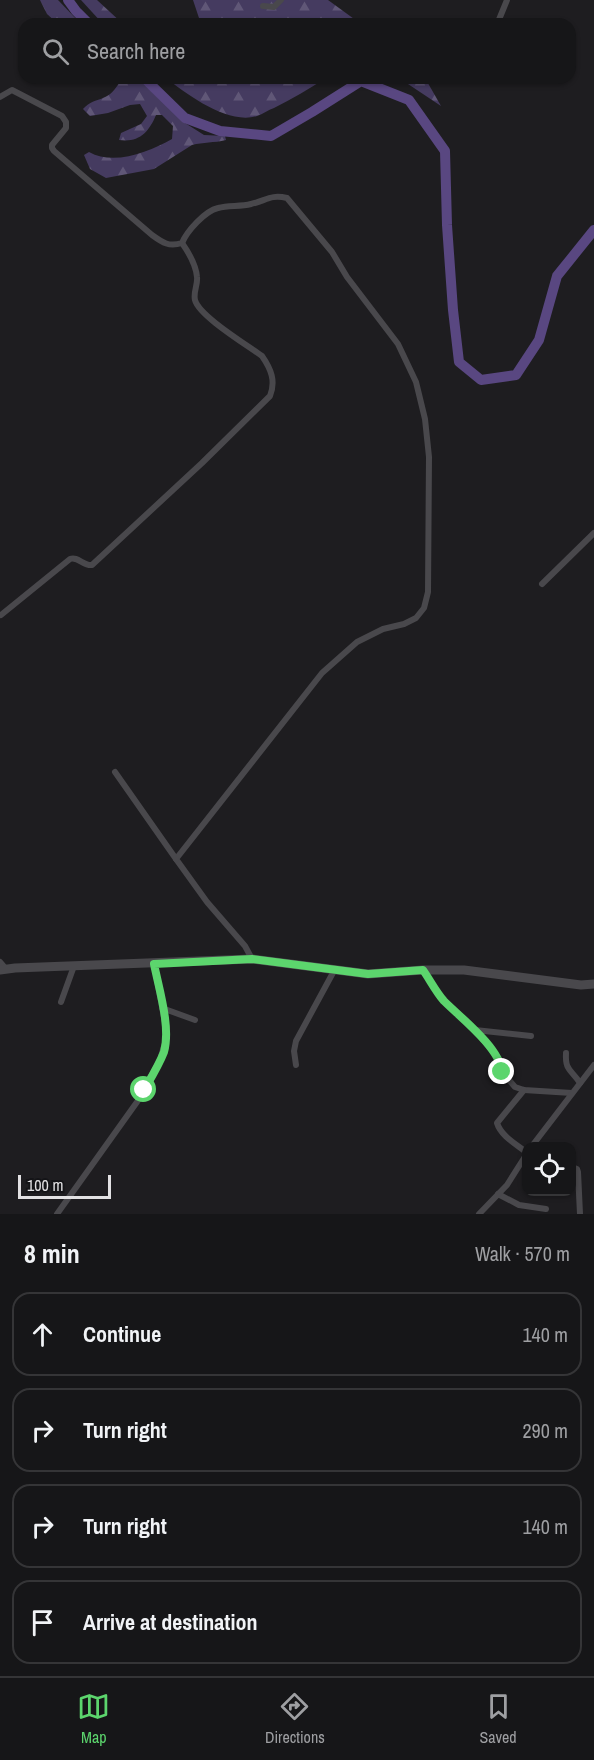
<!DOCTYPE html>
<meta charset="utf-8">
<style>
:root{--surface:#161618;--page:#1f1f21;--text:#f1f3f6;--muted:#9e9fa2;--line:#353537;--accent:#5cd56d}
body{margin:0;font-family:"Archivo Narrow",sans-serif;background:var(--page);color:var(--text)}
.controls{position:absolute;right:18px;bottom:18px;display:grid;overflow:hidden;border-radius:12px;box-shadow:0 2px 4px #0004}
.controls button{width:54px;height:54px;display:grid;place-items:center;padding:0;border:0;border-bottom:2px solid var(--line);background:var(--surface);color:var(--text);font:30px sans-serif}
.scale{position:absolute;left:18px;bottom:15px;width:93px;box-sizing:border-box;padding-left:6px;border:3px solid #e2e1e3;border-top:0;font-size:16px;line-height:21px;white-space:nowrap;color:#e2e1e3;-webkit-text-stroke:4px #141417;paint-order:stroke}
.stop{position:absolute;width:18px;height:18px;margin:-14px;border:4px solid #5cd56d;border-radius:50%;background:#fff}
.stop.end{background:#5cd56d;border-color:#fff;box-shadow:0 2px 6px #0008}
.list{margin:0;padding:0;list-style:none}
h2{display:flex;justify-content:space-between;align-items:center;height:78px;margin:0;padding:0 24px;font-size:26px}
h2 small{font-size:20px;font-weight:400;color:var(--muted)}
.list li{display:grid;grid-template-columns:39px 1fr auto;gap:18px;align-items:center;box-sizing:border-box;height:84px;margin:0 12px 12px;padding:0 12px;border:2px solid var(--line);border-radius:18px}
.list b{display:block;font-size:22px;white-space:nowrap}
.list em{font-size:20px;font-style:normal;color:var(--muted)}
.icon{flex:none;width:33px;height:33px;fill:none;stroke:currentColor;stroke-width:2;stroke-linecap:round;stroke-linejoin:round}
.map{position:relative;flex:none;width:594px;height:1214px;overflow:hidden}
.search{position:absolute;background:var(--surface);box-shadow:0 2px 4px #0004;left:18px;right:18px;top:18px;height:66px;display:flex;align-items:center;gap:15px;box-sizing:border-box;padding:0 21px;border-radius:18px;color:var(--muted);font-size:22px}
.sheet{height:462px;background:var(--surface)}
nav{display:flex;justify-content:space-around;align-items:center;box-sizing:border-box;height:84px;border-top:2px solid var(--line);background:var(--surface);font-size:16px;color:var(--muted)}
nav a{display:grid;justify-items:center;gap:3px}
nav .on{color:var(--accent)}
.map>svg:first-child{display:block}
.forest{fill:url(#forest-firs)}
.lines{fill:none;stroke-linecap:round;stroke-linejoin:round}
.river{stroke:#594781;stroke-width:10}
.street{stroke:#49484c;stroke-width:6}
.secondary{stroke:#49484c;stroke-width:9}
.route{stroke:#5cd56d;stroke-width:8}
</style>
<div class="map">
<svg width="594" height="1214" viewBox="0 0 594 1214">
<defs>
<pattern id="forest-firs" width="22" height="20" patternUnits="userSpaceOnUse" patternTransform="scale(1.5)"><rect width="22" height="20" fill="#453b60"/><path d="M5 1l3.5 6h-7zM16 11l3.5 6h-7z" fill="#605777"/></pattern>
</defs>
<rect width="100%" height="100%" fill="#1e1d20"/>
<g class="forest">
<path d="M 40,0 L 58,0 L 81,24 L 58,24 L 47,14 Z"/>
<path d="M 81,0 L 97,0 L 123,24 L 103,24 Z"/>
<path d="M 193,0 L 328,0 L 361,24 L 201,24 Z"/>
<path d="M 113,78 L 137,78 L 185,123 L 204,135 L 225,136 L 226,140 C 214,143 203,142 192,145 L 154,169 L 106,178 L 90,169 L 84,155 L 89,152 C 114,166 149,152 172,139 L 173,126 L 162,115 L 156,115 C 149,132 139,143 119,140 L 121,133 L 141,124 L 147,116 L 140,104 L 130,105 L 108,113 L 90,116 L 83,109 C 96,95 107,104 119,83 Z"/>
<path d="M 166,78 L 326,78 C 309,89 292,99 274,108 C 268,110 263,114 257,116 C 228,125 188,95 166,78 Z"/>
<path d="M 399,78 L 425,78 L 441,106 Z"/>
</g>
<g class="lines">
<g class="river">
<path d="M 68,0 L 76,11 L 89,24"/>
<path d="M 144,78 L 185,118 L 220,131 L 271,136 L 312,112 L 361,81 L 409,100 L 445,151 L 447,225 L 453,310 L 459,362 L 481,380 L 516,375 L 539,340 L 557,276 L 594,230"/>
</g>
<g class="street">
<path d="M 263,6 L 274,7 L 281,0"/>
<path d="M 498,22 L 507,0"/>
<path d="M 0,97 L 12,90 L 62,116 L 66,122 L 66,128 L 52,145 L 52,148 L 54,151 L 152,235 C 163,243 169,247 182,243 C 187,231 205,211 218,208 C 229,205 240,207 251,204 C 266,201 270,194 287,198 L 332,252 L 347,277 L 398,344 L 416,382 L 425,419 L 429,457 L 428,592 L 424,608 L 416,618 L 404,624 L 383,629 L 357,642 L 322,673 L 176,859 L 207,902 L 245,946 L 252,959"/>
<path d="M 542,584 L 594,533"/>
<path d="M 1,615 L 70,559 C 78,556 83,566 92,565 L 202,463 L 270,396 C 276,381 271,369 262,356 C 247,345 199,316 195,300 C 193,292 198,285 197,277 C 196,265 189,253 182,243"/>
<path d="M 115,772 L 176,859"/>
<path d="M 0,962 L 6,969"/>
<path d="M 423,970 L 442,999 L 475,1030 L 499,1059 L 502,1072 L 515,1087 L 524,1090 L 572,1093"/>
<path d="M 61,1002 L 74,966"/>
<path d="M 162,1008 L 195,1020"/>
<path d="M 475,1030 L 531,1036"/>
<path d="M 566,1053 C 565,1071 571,1069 580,1083"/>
<path d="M 296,1065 L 294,1051 L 296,1041 L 335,969"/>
<path d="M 524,1090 L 497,1123 C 501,1136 516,1144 526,1152"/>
<path d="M 532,1146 L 594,1065"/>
<path d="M 572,1167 L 577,1169 L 578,1172 L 580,1214"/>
<path d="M 498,1194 L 519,1205 L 546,1209"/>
<path d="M 57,1214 L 137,1102 L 160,1060 L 166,1039 L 166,1028 L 154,964"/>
<path d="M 479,1214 L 507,1185 L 526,1155"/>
</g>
<path class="secondary" d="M 0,970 L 15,968 L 252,959 L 368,974 L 423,970 L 464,970 L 581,985 L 594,984"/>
</g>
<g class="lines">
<path class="route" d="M 144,1090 C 151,1078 159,1065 164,1052 C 171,1027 159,989 154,964 L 252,959 L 368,974 L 423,970 C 430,980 436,992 444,1001 C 461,1018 500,1048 502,1072"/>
</g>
</svg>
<div class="controls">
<button><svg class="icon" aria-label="locate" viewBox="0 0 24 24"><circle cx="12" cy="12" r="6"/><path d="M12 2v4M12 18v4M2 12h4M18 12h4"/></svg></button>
</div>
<div class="scale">100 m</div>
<div class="stop" style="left:144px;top:1090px"></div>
<div class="stop end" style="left:502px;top:1072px"></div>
<div class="search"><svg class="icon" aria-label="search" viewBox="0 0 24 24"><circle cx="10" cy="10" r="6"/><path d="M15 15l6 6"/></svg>Search here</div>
</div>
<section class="sheet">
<h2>8 min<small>Walk · 570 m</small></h2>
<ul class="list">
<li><svg class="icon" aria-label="ahead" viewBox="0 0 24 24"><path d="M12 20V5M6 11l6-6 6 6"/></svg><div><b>Continue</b></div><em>140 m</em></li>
<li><svg class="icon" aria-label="right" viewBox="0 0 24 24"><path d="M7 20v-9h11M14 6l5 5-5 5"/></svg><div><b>Turn right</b></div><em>290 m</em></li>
<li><svg class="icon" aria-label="right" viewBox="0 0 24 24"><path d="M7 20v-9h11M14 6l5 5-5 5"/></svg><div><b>Turn right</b></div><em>140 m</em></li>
<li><svg class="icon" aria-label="arrive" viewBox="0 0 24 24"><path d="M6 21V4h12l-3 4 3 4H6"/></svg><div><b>Arrive at destination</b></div></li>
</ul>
</section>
<nav>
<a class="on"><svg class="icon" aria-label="map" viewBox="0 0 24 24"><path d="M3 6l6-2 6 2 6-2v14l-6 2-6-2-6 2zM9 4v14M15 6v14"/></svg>Map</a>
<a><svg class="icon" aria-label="directions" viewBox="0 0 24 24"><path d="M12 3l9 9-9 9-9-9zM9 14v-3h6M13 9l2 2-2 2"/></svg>Directions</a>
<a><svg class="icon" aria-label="saved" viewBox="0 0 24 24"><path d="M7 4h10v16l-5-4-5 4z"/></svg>Saved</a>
</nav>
